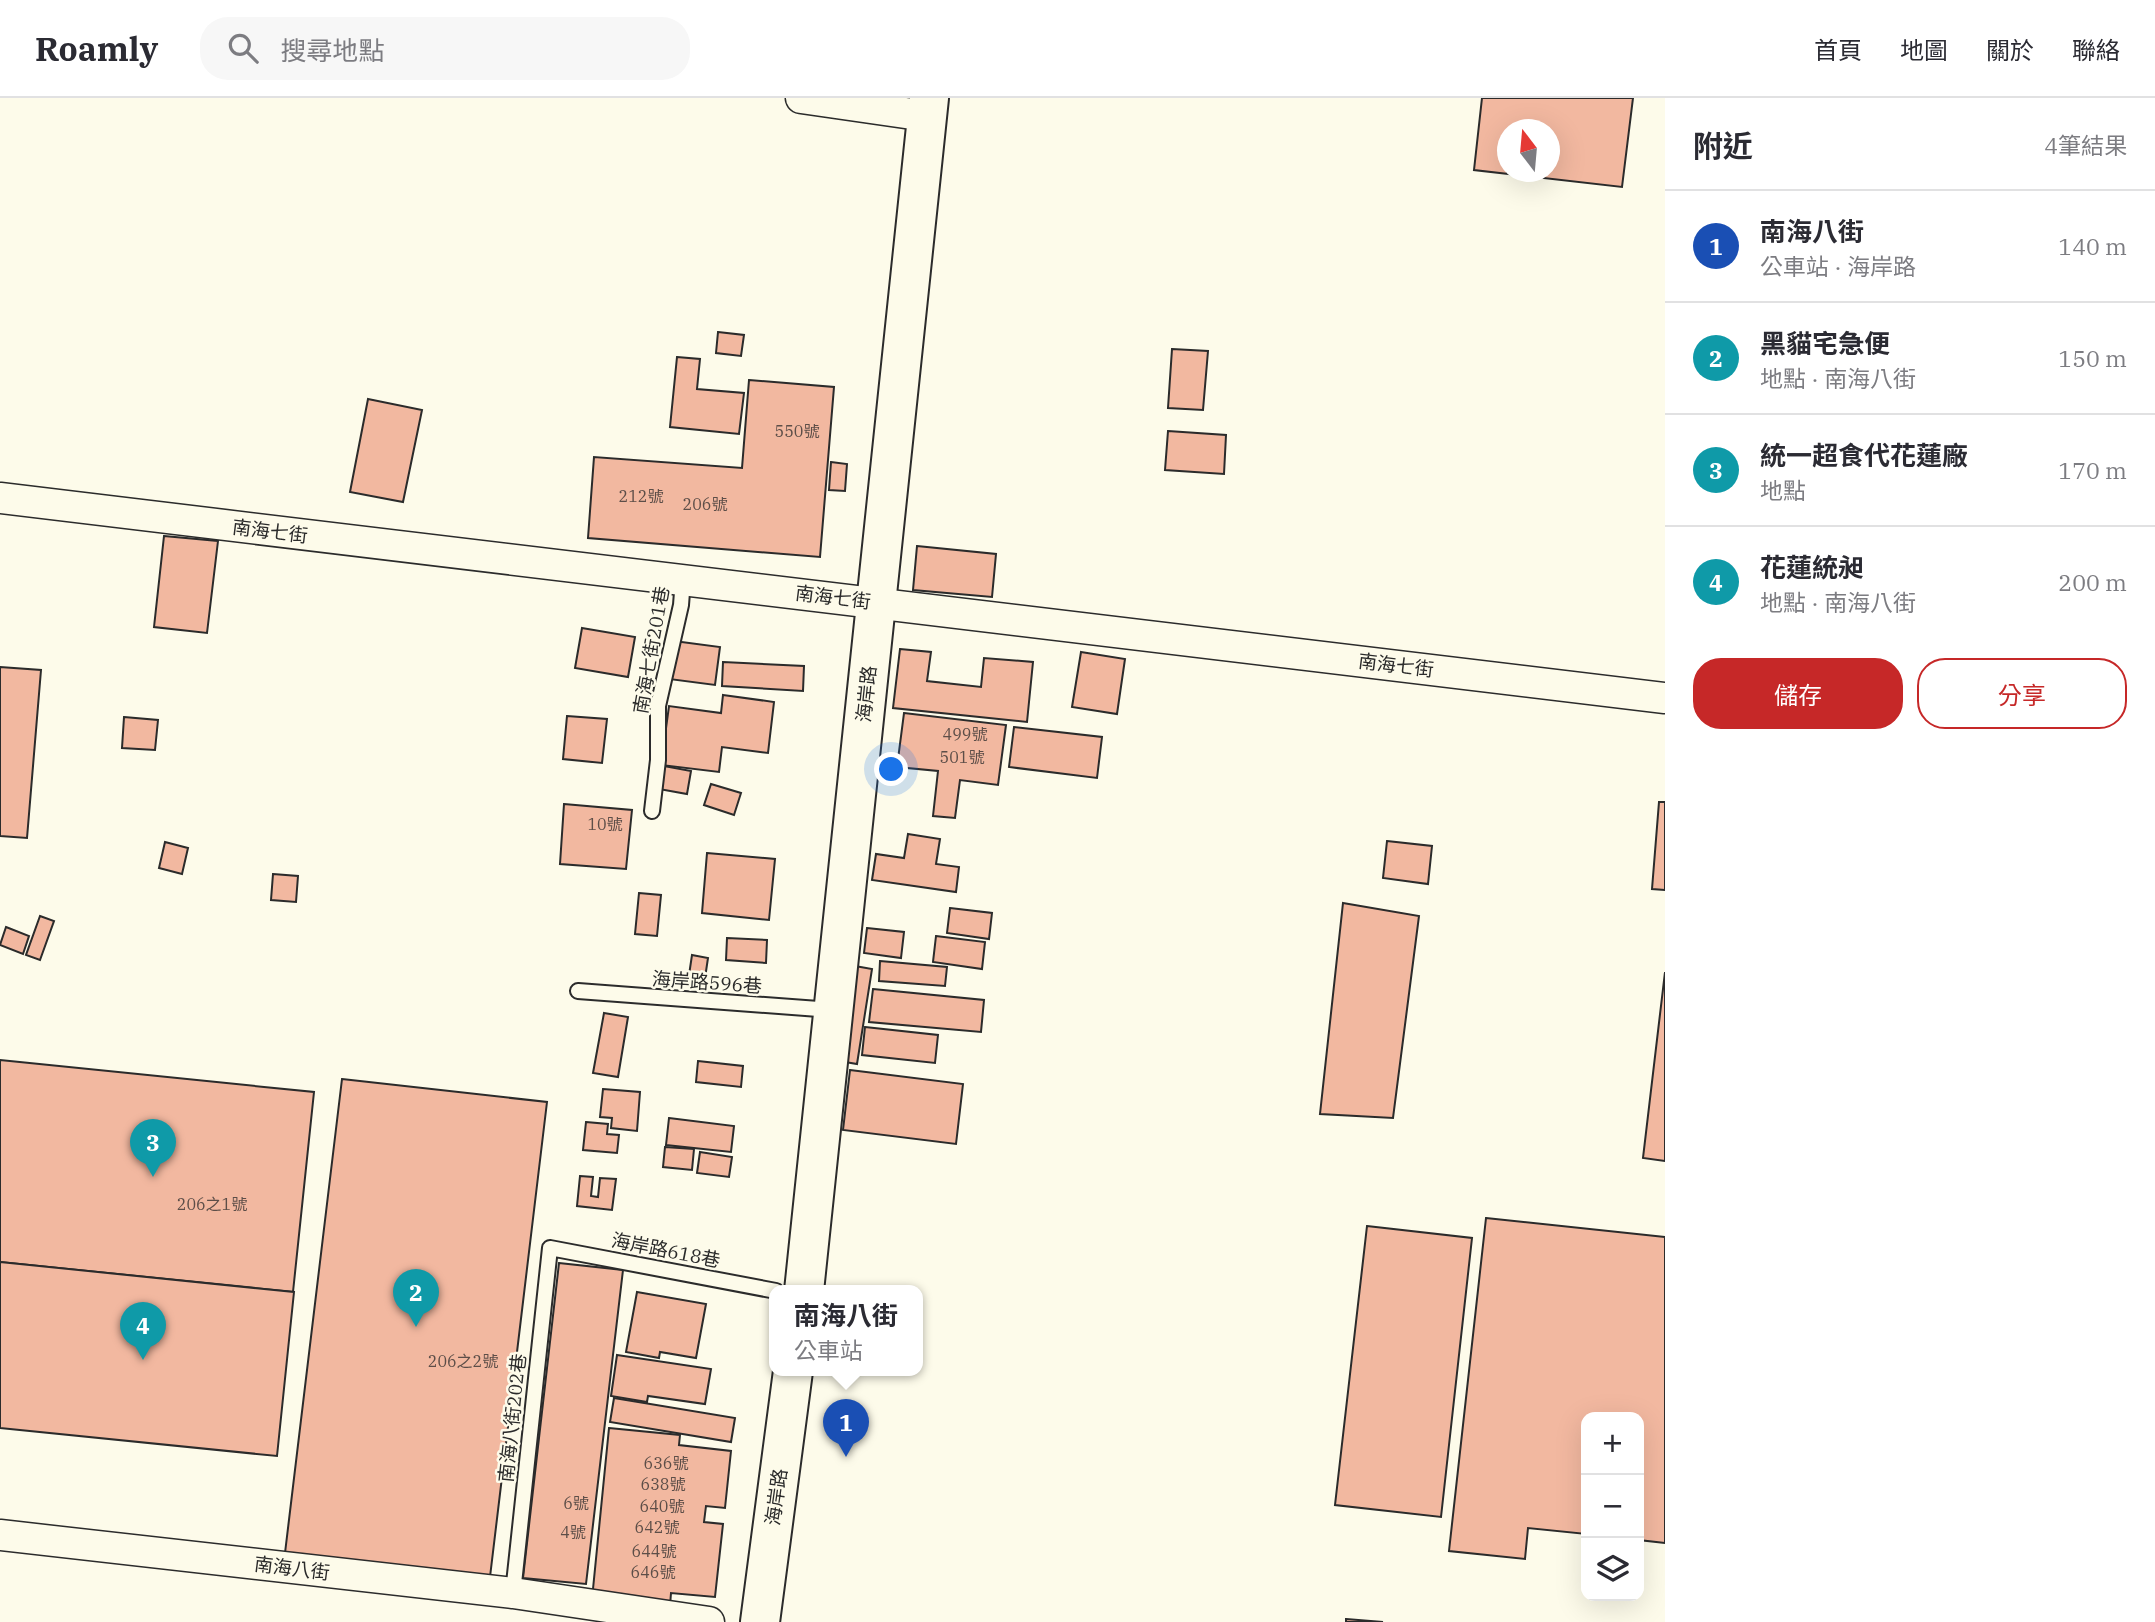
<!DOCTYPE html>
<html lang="zh-TW">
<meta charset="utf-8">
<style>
:root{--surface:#fff;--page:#f7f7f7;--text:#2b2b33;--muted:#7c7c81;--line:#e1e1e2;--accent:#c62828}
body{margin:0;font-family:"IBM Plex Serif","Noto Sans TC",serif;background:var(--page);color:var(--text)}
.controls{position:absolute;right:21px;bottom:21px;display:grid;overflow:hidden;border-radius:14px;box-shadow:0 7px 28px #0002}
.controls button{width:63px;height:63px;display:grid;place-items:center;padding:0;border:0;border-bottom:2px solid var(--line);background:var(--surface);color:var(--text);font:35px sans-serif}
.compass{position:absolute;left:1497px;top:21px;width:63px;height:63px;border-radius:50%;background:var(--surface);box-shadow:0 7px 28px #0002;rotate:344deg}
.you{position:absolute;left:892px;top:672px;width:24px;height:24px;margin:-18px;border:5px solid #fff;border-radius:50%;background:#1a73e8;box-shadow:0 0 0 10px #1a73e833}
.badge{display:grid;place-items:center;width:46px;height:46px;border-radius:50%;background:var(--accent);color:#fff;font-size:23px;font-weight:700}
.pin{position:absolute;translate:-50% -58px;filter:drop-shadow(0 2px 4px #0008)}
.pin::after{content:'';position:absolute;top:37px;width:24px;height:21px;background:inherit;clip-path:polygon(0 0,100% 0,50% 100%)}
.popup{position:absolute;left:769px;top:1187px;width:154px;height:91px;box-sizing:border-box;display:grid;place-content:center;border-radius:14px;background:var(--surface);filter:drop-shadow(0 2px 5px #0005);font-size:23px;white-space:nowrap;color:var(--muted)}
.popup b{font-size:26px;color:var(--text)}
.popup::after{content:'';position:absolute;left:50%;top:100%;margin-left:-14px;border:14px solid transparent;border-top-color:var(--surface)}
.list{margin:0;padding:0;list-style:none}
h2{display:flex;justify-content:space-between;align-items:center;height:91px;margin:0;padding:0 28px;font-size:30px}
h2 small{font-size:23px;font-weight:400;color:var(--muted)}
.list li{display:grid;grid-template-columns:46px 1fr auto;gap:21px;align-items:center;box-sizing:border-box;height:112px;padding:0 28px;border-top:2px solid var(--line)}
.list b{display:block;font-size:26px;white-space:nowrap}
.list p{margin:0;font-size:23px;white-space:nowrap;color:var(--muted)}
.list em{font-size:23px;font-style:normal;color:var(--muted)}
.actions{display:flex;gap:14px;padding:21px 28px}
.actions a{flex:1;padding:16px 0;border:2px solid var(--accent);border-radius:28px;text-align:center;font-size:24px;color:var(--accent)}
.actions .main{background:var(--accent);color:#fff}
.icon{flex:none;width:38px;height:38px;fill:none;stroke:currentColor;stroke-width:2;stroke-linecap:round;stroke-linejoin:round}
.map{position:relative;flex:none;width:1665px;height:1524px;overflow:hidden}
header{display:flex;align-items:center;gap:42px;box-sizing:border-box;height:98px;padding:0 35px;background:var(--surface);border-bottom:2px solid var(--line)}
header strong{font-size:33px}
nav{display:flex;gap:38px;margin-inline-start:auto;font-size:24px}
.search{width:490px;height:63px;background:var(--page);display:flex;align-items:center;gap:18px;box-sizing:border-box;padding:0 24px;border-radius:28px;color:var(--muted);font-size:26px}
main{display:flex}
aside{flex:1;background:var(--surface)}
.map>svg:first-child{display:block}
.building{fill:#f2b8a0;stroke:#2b2b2b;stroke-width:2;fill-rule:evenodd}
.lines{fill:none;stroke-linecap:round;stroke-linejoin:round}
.lane-casing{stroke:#2b2b2b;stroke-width:18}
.street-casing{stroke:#2b2b2b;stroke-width:33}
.primary-casing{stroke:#2b2b2b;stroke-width:42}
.lane{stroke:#fdfbea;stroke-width:14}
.street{stroke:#fdfbea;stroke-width:30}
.primary{stroke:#fdfbea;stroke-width:38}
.labels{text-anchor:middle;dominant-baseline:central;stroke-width:5;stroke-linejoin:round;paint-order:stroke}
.number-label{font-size:16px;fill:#5d4e48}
.street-label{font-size:19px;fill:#2b2b2b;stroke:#fdfbea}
</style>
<header>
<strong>Roamly</strong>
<div class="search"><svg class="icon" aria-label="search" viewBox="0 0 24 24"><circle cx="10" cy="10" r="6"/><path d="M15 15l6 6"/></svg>搜尋地點</div>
<nav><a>首頁</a><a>地圖</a><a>關於</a><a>聯絡</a></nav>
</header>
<main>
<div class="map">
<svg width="1665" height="1524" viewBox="0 0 1665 1524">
<rect width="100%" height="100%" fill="#fdfbea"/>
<g class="building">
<path d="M 1482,0 L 1633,0 L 1622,89 L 1474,72 ZM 1507,32 L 1549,32 L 1549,74 L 1507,74 Z"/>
<path d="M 718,234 L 744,237 L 741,258 L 716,255 Z"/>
<path d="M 1172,251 L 1208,253 L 1203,312 L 1168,310 Z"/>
<path d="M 677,259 L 700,261 L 697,291 L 744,295 L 739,336 L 670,329 Z"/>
<path d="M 749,282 L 834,289 L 820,459 L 588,440 L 594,359 L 742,370 Z"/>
<path d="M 368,301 L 422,312 L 403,404 L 350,394 Z"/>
<path d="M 1168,333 L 1226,337 L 1224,376 L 1165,372 Z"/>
<path d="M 831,364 L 847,366 L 845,393 L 829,392 Z"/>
<path d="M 164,438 L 218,443 L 207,535 L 154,529 Z"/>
<path d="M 917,448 L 996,456 L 992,499 L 913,492 Z"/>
<path d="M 582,530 L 635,539 L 628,579 L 575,570 Z"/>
<path d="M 674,543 L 720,549 L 715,587 L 669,581 Z"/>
<path d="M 900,551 L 931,554 L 927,583 L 981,589 L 984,560 L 1033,564 L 1027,624 L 893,610 Z"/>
<path d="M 1081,554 L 1125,561 L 1117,616 L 1072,609 Z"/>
<path d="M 723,564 L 804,568 L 803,593 L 722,588 Z"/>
<path d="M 0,569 L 41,572 L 27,740 L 0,738 Z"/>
<path d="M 723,597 L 774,604 L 768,655 L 722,649 L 719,674 L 661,667 L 669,608 L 721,615 Z"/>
<path d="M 904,615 L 1006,627 L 998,687 L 960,682 L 955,720 L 933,718 L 938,673 L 897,669 Z"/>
<path d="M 567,618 L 607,621 L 602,665 L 563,661 Z"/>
<path d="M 124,619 L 158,622 L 155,652 L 122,650 Z"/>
<path d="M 1014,629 L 1102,639 L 1097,680 L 1009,669 Z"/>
<path d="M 664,668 L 691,673 L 687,696 L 659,691 Z"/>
<path d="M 711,686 L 741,695 L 734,717 L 704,707 Z"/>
<path d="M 1659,704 L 1665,704 L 1665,792 L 1652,791 Z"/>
<path d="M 564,706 L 632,712 L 626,771 L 560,766 Z"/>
<path d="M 908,736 L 940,741 L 936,766 L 959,769 L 956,794 L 872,782 L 876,756 L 904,760 Z"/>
<path d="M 1387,743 L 1432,748 L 1428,786 L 1383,780 Z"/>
<path d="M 165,744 L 188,750 L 182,776 L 159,770 Z"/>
<path d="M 707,755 L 775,761 L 769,822 L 702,815 Z"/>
<path d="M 273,776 L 298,778 L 296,804 L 271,802 Z"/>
<path d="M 639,795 L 661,797 L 657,838 L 635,836 Z"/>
<path d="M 1343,805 L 1419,818 L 1393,1020 L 1320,1016 Z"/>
<path d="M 950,810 L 992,815 L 989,841 L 947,835 Z"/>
<path d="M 40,818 L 54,823 L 40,862 L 26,857 Z"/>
<path d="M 6,829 L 29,838 L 23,856 L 0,847 Z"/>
<path d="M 867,830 L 904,834 L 901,860 L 864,855 Z"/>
<path d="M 936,838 L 985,844 L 982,871 L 933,864 Z"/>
<path d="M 727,840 L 767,842 L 766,865 L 726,862 Z"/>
<path d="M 692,857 L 708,860 L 705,880 L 689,877 Z"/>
<path d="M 880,863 L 947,869 L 945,888 L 879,883 Z"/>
<path d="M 855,868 L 872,871 L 857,966 L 839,963 Z"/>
<path d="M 1665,874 L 1665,1063 L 1643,1060 Z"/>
<path d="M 873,891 L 984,902 L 981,934 L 869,924 Z"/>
<path d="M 604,915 L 628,919 L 618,979 L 593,975 Z"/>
<path d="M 865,929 L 938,937 L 935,965 L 862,957 Z"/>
<path d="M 0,962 L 314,994 L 293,1194 L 0,1164 Z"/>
<path d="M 698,963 L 743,968 L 741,989 L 696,984 Z"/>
<path d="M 850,972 L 963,986 L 956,1046 L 843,1032 Z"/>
<path d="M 342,981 L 547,1004 L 490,1479 L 285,1455 Z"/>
<path d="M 603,991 L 640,994 L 637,1033 L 611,1030 L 612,1020 L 600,1019 Z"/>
<path d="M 669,1020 L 734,1028 L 731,1054 L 666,1047 Z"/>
<path d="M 586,1024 L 608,1026 L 607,1036 L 619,1037 L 617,1055 L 583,1052 Z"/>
<path d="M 665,1049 L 694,1051 L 692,1072 L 663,1069 Z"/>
<path d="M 700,1054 L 732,1059 L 729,1079 L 697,1075 Z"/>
<path d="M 580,1078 L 593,1079 L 591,1098 L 598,1099 L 600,1080 L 616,1081 L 612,1112 L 577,1108 Z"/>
<path d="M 1486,1120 L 1665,1139 L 1665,1445 L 1639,1442 L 1639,1319 L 1586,1319 L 1586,1436 L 1528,1430 L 1525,1461 L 1449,1453 Z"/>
<path d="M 1367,1128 L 1472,1140 L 1441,1419 L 1335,1407 Z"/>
<path d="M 0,1164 L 294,1194 L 277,1358 L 0,1330 Z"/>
<path d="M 559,1165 L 623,1172 L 586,1486 L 523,1480 Z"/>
<path d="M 637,1194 L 706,1206 L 696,1260 L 660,1254 L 659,1260 L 626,1254 Z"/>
<path d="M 617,1257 L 711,1271 L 705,1306 L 648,1298 L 647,1304 L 611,1298 Z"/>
<path d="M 614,1300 L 735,1320 L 731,1344 L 610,1324 Z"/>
<path d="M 609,1330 L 680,1337 L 679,1347 L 731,1353 L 725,1410 L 706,1408 L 704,1424 L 723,1426 L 715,1499 L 671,1495 L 670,1508 L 592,1501 Z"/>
<path d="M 1346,1521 L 1383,1524 L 1346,1524 Z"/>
</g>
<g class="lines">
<g class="lane-casing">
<g id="lane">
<path d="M 652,713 L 658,662 L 658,608 L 681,507 L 683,481"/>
<path d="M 578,893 L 832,912"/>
<path d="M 513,1495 L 550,1150 L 776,1193"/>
</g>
</g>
<g class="street-casing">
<g id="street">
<path d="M 801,0 L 926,18"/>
<path d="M 0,400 L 1665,600"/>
<path d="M 0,1437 L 513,1495 L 709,1524"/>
</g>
</g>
<g class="primary-casing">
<g id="primary">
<path d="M 804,1193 L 929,0"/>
<path d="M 760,1524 L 793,1273"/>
</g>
</g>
<use href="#lane" class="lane"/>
<use href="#street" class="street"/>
<use href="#primary" class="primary"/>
</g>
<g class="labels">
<g class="number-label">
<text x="797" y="333">550號</text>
<text x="641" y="398">212號</text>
<text x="705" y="406">206號</text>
<text x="965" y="636">499號</text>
<text x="962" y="659">501號</text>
<text x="605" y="726">10號</text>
<text x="212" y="1106">206之1號</text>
<text x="463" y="1263">206之2號</text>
<text x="666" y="1365">636號</text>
<text x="663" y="1386">638號</text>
<text x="576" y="1405">6號</text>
<text x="662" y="1408">640號</text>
<text x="657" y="1429">642號</text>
<text x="573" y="1434">4號</text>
<text x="654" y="1453">644號</text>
<text x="653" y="1474">646號</text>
</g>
<g class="street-label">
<text transform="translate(270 433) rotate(7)">南海七街</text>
<text transform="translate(833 499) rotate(7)">南海七街</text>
<text transform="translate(651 552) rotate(-80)">南海七街201巷</text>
<text transform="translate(1396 567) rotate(7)">南海七街</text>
<text transform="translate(866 596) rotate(-84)">海岸路</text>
<text transform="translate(707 884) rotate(4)">海岸路596巷</text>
<text transform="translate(666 1152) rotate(11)">海岸路618巷</text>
<text transform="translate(512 1320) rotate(-84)">南海八街202巷</text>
<text transform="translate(776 1399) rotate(-82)">海岸路</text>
<text transform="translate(292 1470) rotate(7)">南海八街</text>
</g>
</g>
</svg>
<div class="controls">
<button>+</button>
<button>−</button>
<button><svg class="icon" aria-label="layers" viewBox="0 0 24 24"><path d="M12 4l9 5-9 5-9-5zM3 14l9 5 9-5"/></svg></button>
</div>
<svg class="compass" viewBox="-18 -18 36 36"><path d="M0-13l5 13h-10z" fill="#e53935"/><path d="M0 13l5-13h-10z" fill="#7c7c81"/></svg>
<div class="you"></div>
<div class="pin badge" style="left:846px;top:1359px;background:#1a4fb4">1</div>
<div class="popup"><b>南海八街</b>公車站</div>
<div class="pin badge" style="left:416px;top:1229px;background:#0f9aa8">2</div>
<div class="pin badge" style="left:153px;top:1079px;background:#0f9aa8">3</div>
<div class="pin badge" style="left:143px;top:1262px;background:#0f9aa8">4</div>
</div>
<aside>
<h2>附近<small>4筆結果</small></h2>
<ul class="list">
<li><span class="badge" style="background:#1a4fb4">1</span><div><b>南海八街</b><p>公車站 · 海岸路</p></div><em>140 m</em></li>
<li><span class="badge" style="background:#0f9aa8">2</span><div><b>黑貓宅急便</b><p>地點 · 南海八街</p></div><em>150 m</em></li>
<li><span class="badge" style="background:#0f9aa8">3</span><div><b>統一超食代花蓮廠</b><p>地點</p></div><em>170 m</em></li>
<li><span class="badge" style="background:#0f9aa8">4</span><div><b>花蓮統昶</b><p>地點 · 南海八街</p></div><em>200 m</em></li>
</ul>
<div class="actions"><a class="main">儲存</a><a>分享</a></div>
</aside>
</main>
